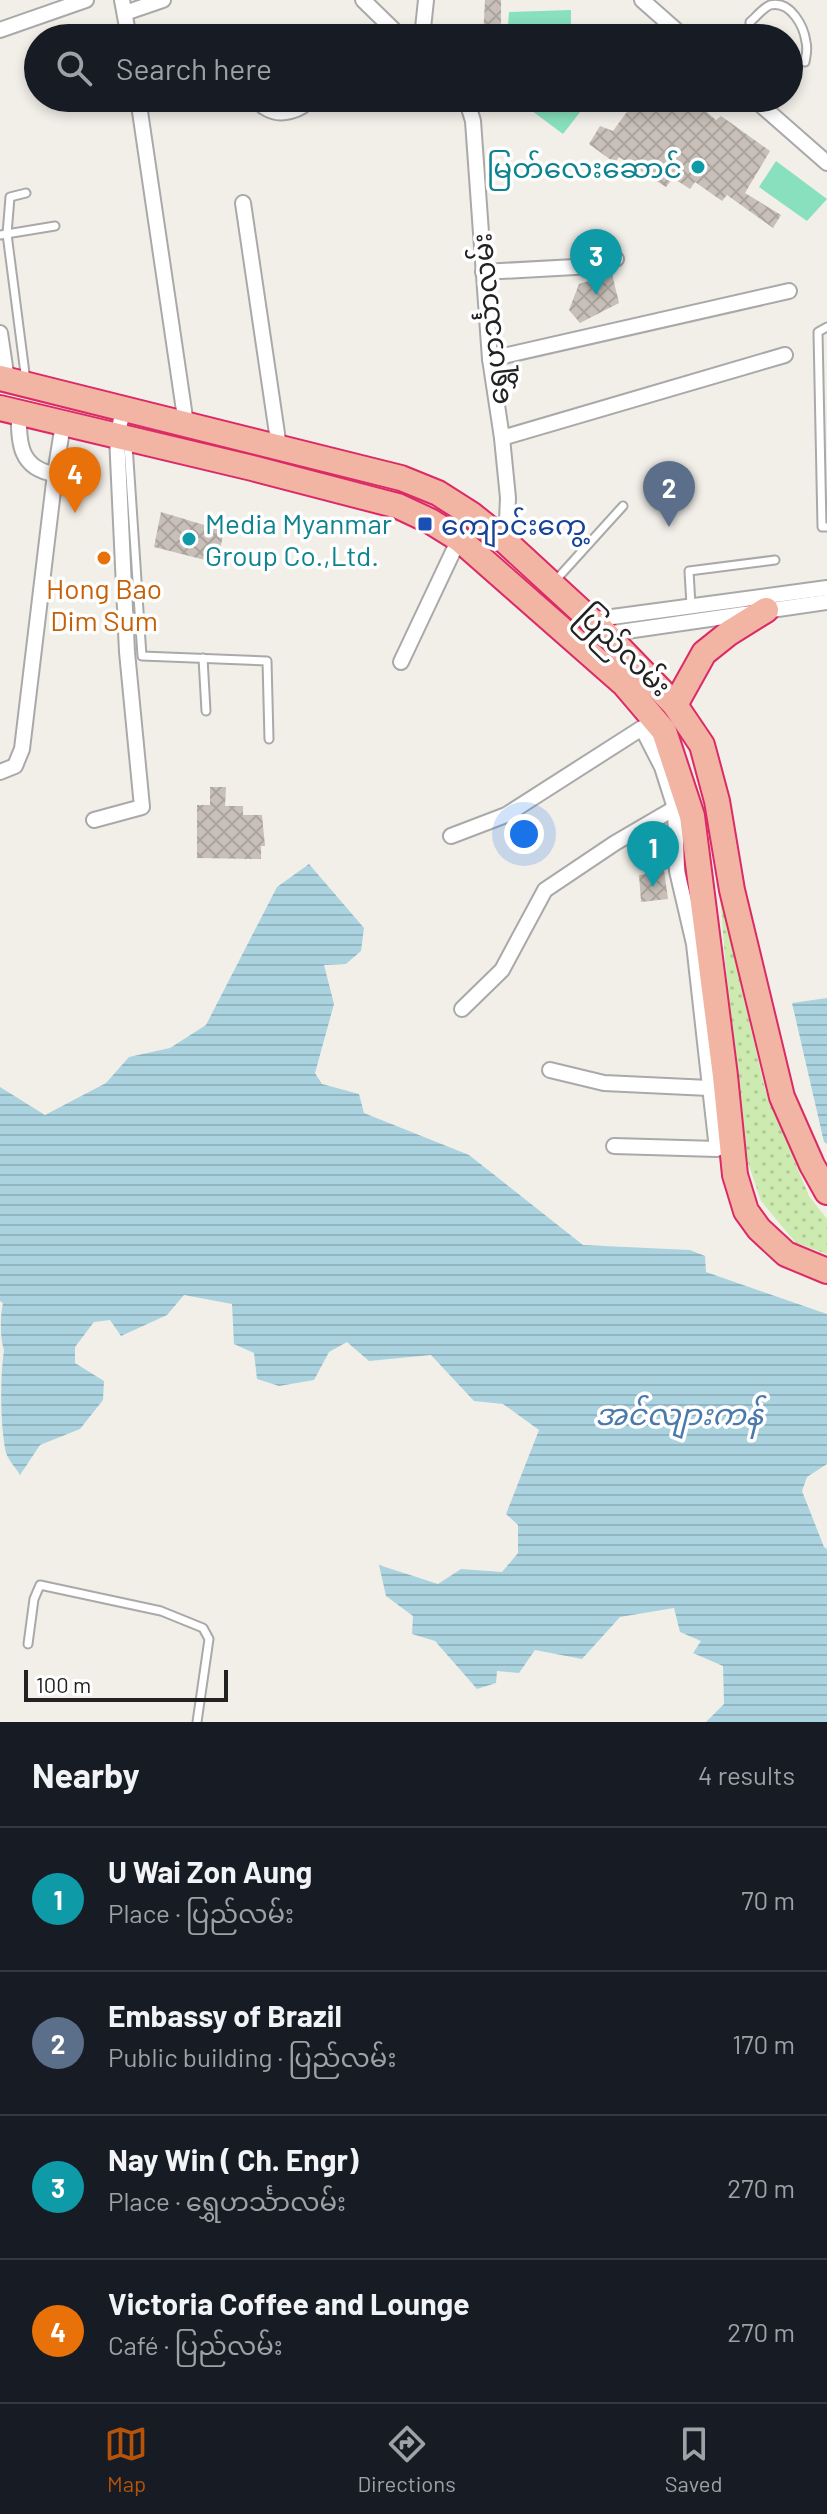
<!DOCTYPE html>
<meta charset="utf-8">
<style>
:root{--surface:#171b24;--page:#242831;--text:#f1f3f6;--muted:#9ea1a6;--line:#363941;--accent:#b45309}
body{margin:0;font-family:Barlow,"Noto Sans Myanmar",sans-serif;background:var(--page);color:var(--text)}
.scale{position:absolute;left:24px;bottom:20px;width:204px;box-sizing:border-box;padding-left:8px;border:4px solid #222;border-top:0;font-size:22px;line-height:28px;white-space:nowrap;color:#222;-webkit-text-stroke:6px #fff;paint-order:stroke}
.you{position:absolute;left:524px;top:834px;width:28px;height:28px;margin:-20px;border:6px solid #fff;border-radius:50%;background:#1a73e8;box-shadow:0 0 0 12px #1a73e833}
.badge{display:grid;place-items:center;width:52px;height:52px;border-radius:50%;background:var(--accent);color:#fff;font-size:26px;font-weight:700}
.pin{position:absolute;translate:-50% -66px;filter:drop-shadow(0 2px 4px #0008)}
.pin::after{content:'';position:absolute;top:42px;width:28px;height:24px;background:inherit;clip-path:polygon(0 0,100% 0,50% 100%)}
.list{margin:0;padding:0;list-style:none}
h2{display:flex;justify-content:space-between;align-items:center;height:104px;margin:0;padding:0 32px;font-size:34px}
h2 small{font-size:26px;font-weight:400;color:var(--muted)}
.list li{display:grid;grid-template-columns:52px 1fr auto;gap:24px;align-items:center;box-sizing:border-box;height:144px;padding:0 32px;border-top:2px solid var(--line)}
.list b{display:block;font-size:30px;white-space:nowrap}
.list p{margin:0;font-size:26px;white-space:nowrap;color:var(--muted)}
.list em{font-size:26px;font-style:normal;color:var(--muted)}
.icon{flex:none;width:44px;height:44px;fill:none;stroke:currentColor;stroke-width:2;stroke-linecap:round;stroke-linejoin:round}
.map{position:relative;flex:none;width:827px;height:1722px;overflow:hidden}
.search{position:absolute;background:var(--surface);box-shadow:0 4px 12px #0003;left:24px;right:24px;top:24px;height:88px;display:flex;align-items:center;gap:20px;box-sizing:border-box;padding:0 28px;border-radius:44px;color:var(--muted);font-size:30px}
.sheet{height:680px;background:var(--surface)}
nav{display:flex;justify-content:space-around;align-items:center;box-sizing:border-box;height:112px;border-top:2px solid var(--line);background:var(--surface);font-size:22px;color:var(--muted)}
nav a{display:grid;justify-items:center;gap:4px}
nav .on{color:var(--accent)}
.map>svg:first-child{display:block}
.grass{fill:url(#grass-dots)}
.pitch{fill:#88e0be}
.water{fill:url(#water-rules)}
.building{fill:url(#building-cross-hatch)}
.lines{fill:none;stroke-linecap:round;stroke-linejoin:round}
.service-casing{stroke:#a9a9a9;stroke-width:11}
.minor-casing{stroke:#a9a9a9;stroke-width:18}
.trunk-casing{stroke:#dc2a67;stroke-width:28}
.service{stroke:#fff;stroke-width:7}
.minor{stroke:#fff;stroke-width:14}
.trunk{stroke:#f2b4a3;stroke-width:24}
.culture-dot{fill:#0f9aa8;stroke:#fff;stroke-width:3}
.transit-dot{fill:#1a4fb4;stroke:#fff;stroke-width:3}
.food-dot{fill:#e8710a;stroke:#fff;stroke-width:3}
.labels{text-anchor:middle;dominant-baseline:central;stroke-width:7;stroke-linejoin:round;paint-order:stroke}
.culture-label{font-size:28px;fill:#0d838f;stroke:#fff;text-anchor:end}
.street-label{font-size:28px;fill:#222;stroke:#fff}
.transit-label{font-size:28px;fill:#164399;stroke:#fff;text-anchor:start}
.food-label{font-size:28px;fill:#c56008;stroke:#fff}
.water-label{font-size:30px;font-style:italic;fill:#4a7aab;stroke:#fff}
</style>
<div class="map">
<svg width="827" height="1722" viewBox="0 0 827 1722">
<defs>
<pattern id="grass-dots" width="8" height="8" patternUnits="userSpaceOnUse" patternTransform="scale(2)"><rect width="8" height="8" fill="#cdebb0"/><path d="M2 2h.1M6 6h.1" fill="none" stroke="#b0c997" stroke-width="1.8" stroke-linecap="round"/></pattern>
<pattern id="water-rules" width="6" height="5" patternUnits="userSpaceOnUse" patternTransform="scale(2)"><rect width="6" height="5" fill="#aad3df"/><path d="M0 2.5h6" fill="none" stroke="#92b5bf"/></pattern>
<pattern id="building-cross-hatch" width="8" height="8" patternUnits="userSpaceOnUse" patternTransform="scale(2)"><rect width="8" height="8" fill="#c7bfb8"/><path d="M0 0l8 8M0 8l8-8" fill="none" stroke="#aba49e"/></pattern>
</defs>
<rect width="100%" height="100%" fill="#f2efe9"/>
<path class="grass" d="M 720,896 L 765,1089 L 809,1196 L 827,1219 L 827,1254 L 796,1243 L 761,1201 L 740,1139 Z"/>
<g class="pitch">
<path d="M 571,10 L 571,38 L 507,38 L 509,12 Z"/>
<path d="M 529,98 L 591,98 L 563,134 L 524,105 Z"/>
<path d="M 776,161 L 827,199 L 807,221 L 759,187 Z"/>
</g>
<g class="water">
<path d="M 309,864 L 364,928 L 361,951 L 346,964 L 324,965 L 334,1004 L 315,1073 L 322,1084 L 359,1094 L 364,1113 L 469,1155 L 583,1245 L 690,1250 L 705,1256 L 706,1272 L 827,1314 L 827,1464 L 807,1477 L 802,1491 L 824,1547 L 827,1549 L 827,1722 L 706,1722 L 724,1704 L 723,1666 L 693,1653 L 701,1641 L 680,1632 L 674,1608 L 620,1617 L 582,1659 L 535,1650 L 519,1673 L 497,1671 L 496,1683 L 477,1689 L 435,1641 L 412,1634 L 413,1616 L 386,1596 L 379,1565 L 438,1584 L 461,1569 L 502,1572 L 518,1553 L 518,1525 L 506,1514 L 539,1430 L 503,1404 L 474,1401 L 431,1355 L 369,1361 L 347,1342 L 329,1352 L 314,1380 L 279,1386 L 257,1379 L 254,1353 L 234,1344 L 232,1304 L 184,1295 L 167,1315 L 121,1336 L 110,1320 L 94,1322 L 75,1347 L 75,1363 L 104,1381 L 103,1400 L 80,1429 L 40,1445 L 20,1475 C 16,1468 9,1461 6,1453 C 0,1425 0,1378 4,1350 C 0,1339 0,1316 3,1303 L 0,1301 L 0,1087 L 45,1115 L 106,1083 L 129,1057 L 170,1048 L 206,1025 L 277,887 Z"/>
<path d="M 827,998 L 827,1144 L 824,1142 L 792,1003 Z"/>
</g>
<g class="building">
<path d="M 485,0 L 501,0 L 501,38 L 483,38 Z"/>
<path d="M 615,98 L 675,98 L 690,108 L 695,102 L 716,120 L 721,116 L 770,151 L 745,193 L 781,215 L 773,228 L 727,195 L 722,201 L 695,182 L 690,189 L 673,178 L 666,187 L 619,157 L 615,163 L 589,144 L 600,126 L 613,131 L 629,109 Z"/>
<path d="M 612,274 L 619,303 L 580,323 L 569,310 L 579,284 Z"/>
<path d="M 161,512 L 224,531 L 217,563 L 154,547 Z"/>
<path d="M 210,787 L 226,787 L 225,806 L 243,806 L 243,815 L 262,815 L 265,846 L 261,846 L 261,859 L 197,858 L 197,805 L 210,805 Z"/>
<path d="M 656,861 L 658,871 L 664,870 L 668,899 L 641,902 L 639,875 L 646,874 L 644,863 Z"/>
</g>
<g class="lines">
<g class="service-casing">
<g id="service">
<path d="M 753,38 L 750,29 L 750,22 C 756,17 763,8 770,5 C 791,0 804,27 806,42 C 808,49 806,56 805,62"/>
<path d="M 0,235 L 55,226"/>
<path d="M 827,327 L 818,332 L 822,527 L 827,527"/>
<path d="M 26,381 L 7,234 L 10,197 L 26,193"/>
<path d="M 128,445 L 142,656 L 267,661 L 269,739"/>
<path d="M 555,581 L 623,506"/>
<path d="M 691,605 L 689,571 L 775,560"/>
<path d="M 203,658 L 206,711"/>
<path d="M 28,1644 L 34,1599 L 40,1585 L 161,1611 L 203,1628 L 209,1639 L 197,1722"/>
</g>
</g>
<g class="minor-casing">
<g id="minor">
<path d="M 122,0 L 129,38"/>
<path d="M 363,0 L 402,38"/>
<path d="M 642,0 L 685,38"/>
<path d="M 125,13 L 163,0"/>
<path d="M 0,30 L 86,0"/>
<path d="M 422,38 L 426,0"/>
<path d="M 138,98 L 186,424"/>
<path d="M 255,98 C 259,101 261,106 266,108 C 280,117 301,111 311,98"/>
<path d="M 463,98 L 469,108 L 473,121 L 490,359 L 502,438 L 508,498 L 506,542"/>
<path d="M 753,98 L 827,163"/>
<path d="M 243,203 L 279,447"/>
<path d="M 483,272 L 593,266 L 616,259"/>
<path d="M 0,333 L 7,380"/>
<path d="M 490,359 L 789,291"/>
<path d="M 19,412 C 18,443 20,469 55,474"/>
<path d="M 502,438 L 785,355"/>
<path d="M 590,620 L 827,588"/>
<path d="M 606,634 L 827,602"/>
<path d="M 401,662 L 459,539"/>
<path d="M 0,772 L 15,766 L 22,749 L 55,474 L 63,424"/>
<path d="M 94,820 L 142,807 L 127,652 L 117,436 L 124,407"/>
<path d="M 451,836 L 506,815 L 642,728 L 662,767 L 675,808 L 677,871 L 694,944 L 717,1149 L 614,1146"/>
<path d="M 462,1009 L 502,970 L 545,890 L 615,843 L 675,808"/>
<path d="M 550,1070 L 604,1083 L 709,1088 L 715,1084"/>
</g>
</g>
<g class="trunk-casing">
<g id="trunk">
<path d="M 0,378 L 401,478 L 438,493 L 471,514 L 506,542 L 606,634 L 675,705 L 702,745 L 717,801 L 732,890 L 782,1097 L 812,1165 L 827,1192"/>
<path d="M 0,408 L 252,468 L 398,506 L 430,521 L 459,539 L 624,684 L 664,731 L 692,816 L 725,1076 L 735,1175 L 746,1211 L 759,1229 L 786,1254 L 827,1271"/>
<path d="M 675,705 L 704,653 L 729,633 L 766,610"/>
</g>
</g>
<use href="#service" class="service"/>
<use href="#minor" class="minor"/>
<use href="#trunk" class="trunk"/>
</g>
<g class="culture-dot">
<circle cx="698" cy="167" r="8"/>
<circle cx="189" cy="539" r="8"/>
</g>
<rect class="transit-dot" x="417" y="516" width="16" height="16" rx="4"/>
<circle class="food-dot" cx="104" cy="558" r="8"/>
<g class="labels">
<g class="culture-label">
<text x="682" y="167">မြတ်လေးဆောင်</text>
<text x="205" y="523" text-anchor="start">Media Myanmar<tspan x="205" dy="32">Group Co.,Ltd.</tspan></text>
</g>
<g class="street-label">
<text transform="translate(489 319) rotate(-96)">ရွှေဟင်္သာလမ်း</text>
<text transform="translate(625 650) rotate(44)">ပြည်လမ်း</text>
</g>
<g class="transit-label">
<text x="441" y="524">ကျောင်းကွေ့</text>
</g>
<g class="food-label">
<text x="104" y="588">Hong Bao<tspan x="104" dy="32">Dim Sum</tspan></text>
</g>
<g class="water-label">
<text x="679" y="1413">အင်လျားကန်</text>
</g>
</g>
</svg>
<div class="scale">100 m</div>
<div class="you"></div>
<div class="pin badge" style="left:653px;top:887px;background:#0f9aa8">1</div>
<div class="pin badge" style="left:669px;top:527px;background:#5c6f8a">2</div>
<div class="pin badge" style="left:596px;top:295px;background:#0f9aa8">3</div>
<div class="pin badge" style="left:75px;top:513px;background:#e8710a">4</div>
<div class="search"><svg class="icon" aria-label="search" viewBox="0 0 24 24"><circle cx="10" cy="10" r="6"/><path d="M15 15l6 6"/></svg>Search here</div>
</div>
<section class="sheet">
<h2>Nearby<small>4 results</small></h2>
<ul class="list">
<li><span class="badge" style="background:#0f9aa8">1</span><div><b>U Wai Zon Aung</b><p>Place · ပြည်လမ်း</p></div><em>70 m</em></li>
<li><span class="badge" style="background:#5c6f8a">2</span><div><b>Embassy of Brazil</b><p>Public building · ပြည်လမ်း</p></div><em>170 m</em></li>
<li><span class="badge" style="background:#0f9aa8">3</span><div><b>Nay Win ( Ch. Engr)</b><p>Place · ရွှေဟင်္သာလမ်း</p></div><em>270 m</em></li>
<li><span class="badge" style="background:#e8710a">4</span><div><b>Victoria Coffee and Lounge</b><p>Café · ပြည်လမ်း</p></div><em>270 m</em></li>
</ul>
</section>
<nav>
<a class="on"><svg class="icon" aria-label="map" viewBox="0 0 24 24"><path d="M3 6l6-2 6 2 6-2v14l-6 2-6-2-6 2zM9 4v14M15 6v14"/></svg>Map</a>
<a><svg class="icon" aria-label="directions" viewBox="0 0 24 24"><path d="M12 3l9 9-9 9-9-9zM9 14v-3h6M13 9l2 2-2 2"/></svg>Directions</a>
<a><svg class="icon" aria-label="saved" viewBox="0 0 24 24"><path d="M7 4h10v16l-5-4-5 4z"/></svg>Saved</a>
</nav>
